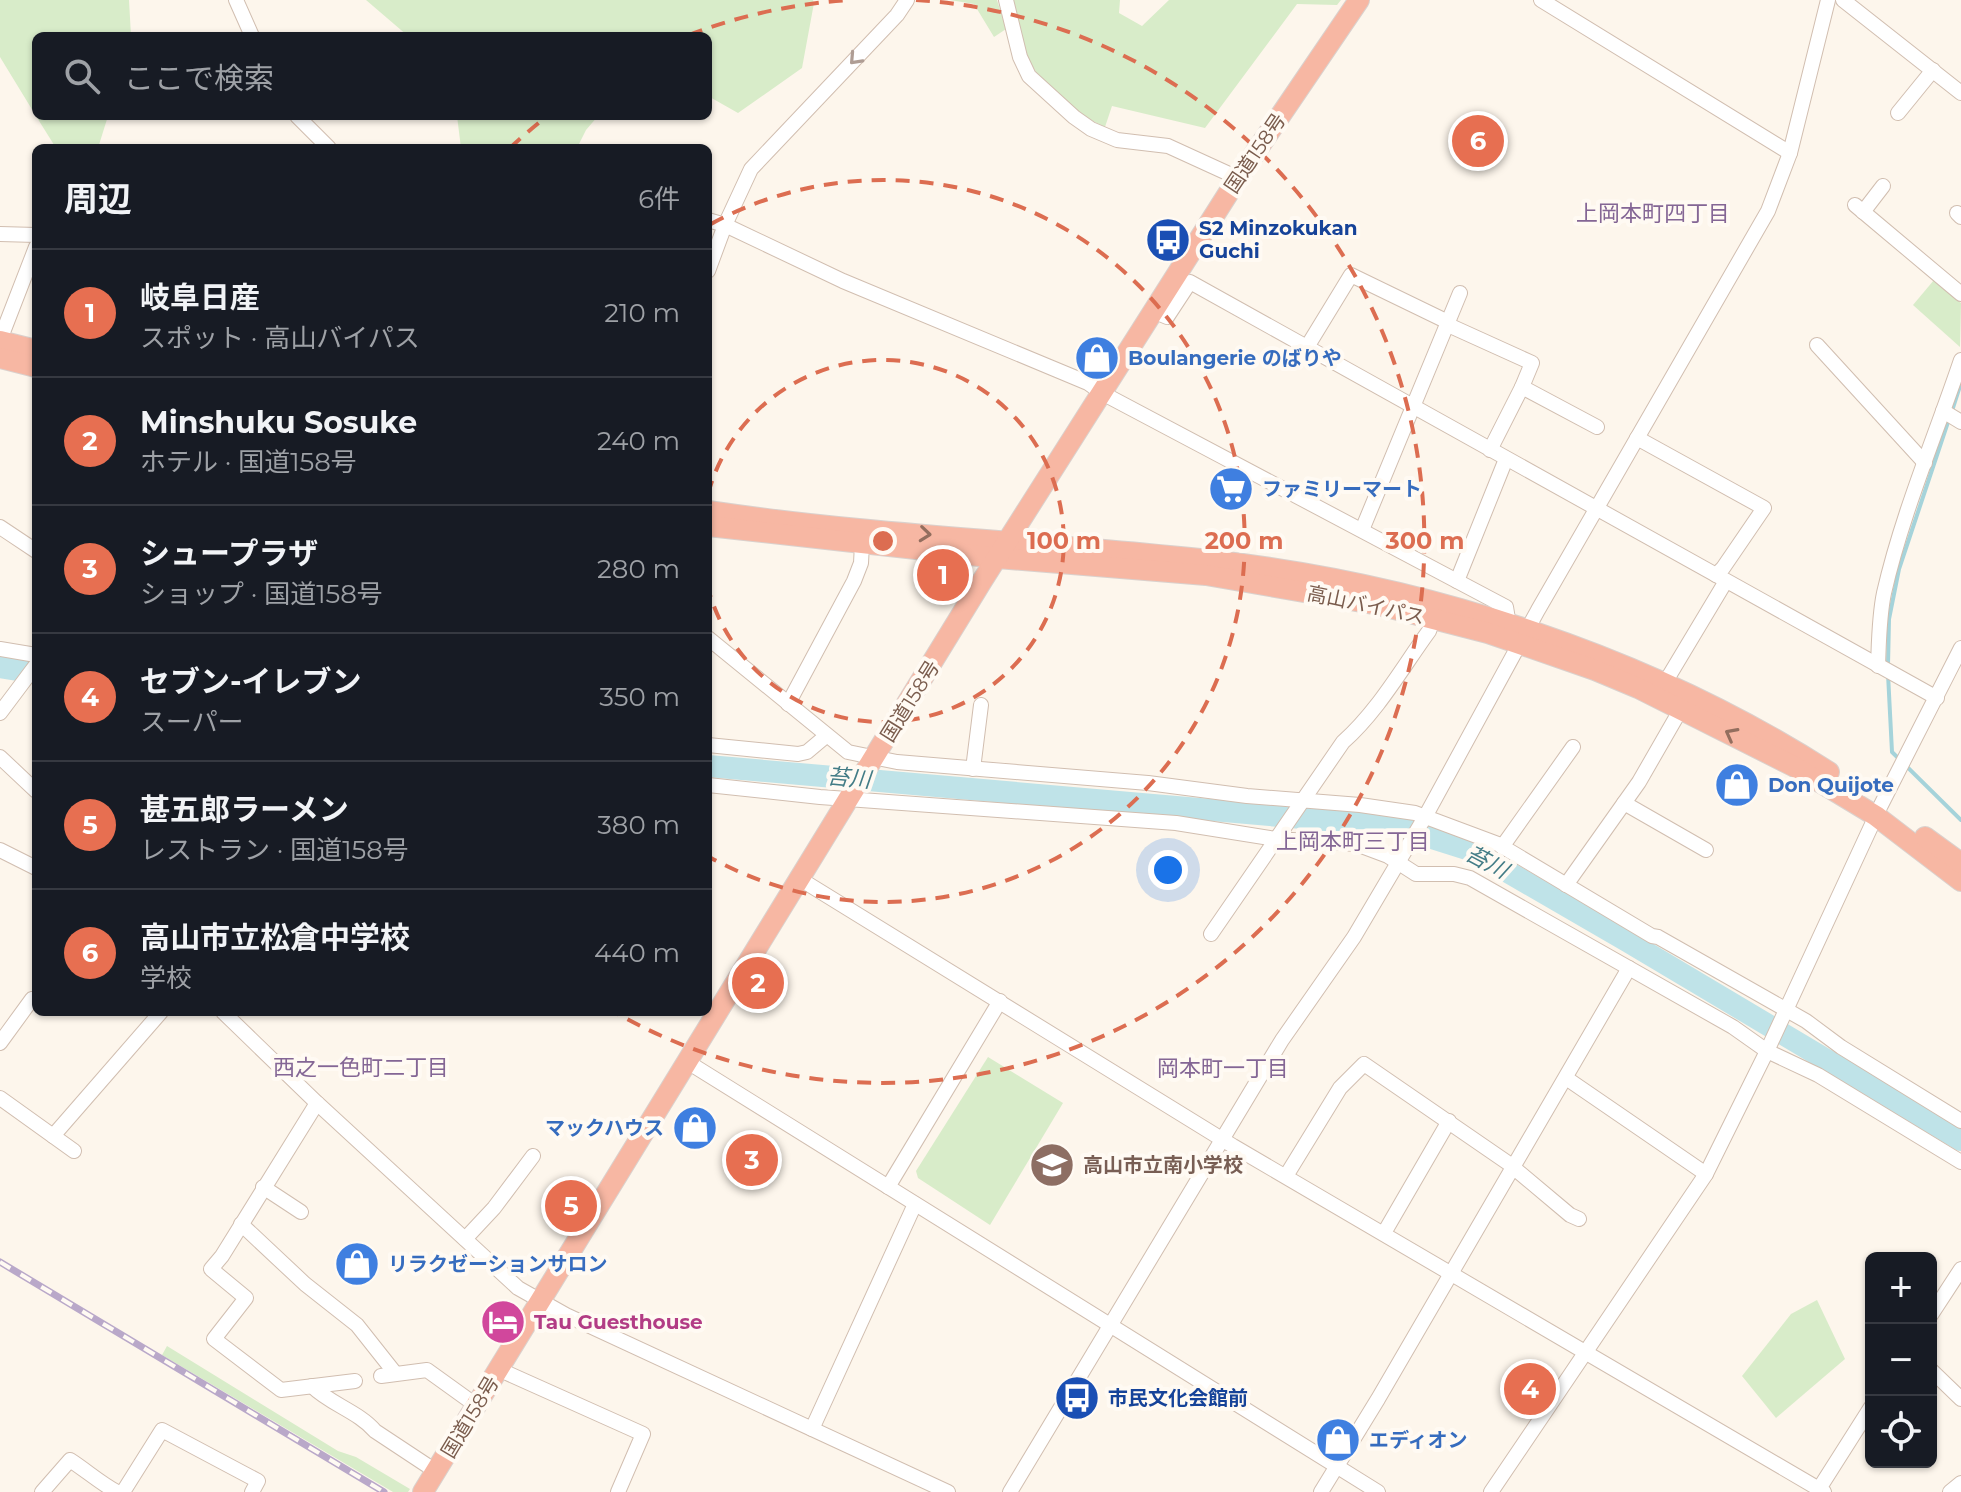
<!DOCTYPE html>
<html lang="ja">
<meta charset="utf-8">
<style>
:root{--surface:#171b24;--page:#20242c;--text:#f1f3f6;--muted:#9ea1a6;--line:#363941;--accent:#e76f51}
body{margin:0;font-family:Montserrat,"Noto Sans JP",sans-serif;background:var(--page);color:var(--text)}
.controls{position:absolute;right:24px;bottom:24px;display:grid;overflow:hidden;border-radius:12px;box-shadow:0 2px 6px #0004}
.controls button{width:72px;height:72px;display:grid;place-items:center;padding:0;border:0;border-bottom:2px solid var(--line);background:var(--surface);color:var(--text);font:40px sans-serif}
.you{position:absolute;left:1168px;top:870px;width:28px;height:28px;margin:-20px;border:6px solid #fff;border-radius:50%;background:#1a73e8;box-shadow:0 0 0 12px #1a73e833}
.badge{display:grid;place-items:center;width:52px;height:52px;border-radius:50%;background:var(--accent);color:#fff;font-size:26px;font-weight:700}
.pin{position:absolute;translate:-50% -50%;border:4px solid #fff;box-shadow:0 2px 8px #0006}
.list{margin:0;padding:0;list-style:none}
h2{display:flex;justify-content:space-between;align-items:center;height:104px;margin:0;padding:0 32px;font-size:34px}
h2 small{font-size:26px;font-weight:400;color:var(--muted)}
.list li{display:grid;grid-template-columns:52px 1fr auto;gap:24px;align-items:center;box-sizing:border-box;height:128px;padding:0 32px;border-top:2px solid var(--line)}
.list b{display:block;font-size:30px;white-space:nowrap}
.list p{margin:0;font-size:26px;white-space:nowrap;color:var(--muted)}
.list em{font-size:26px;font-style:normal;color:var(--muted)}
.icon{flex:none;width:44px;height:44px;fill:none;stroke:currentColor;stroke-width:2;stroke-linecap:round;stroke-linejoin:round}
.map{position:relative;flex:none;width:1961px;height:1492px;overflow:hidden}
.search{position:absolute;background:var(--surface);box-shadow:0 2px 6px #0004;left:32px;top:32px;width:680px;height:88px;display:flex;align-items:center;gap:20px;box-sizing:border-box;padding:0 28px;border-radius:12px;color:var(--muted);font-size:30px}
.panel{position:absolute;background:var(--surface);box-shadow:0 2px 6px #0004;left:32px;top:144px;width:680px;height:872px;border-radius:12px}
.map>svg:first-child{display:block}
.green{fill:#d8ecc9}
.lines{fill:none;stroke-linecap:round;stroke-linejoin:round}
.stream{stroke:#a5d3da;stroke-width:4}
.river{stroke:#bfe3e8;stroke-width:22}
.minor-casing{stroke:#d1beb0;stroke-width:16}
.highway-casing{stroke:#dad1cd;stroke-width:22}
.minor{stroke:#fff;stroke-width:14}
.highway{stroke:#f7b7a3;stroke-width:20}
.rail-casing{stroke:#b9a8c9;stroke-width:7}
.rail{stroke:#fffaf3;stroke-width:4;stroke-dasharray:12;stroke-linecap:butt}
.oneway{stroke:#af9d94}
.oneway2{stroke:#936e5e}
.ring{fill:none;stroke:#dc6d51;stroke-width:4;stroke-dasharray:14 10}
.labels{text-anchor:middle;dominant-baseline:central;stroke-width:8;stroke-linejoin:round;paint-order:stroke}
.street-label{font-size:20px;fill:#7a5c4d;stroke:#fffaf3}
.transit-label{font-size:20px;font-weight:bold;fill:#164399;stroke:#fffaf3;text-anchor:start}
.shop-label{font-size:20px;font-weight:bold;fill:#366cbe;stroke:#fffaf3;text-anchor:start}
.education-label{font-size:20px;font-weight:bold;fill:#785e54;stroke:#fffaf3;text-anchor:start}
.hotel-label{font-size:20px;font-weight:bold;fill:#b23c85;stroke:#fffaf3;text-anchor:start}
.neighbourhood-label{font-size:22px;fill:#846695;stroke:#fffaf3}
.water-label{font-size:22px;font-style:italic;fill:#437c86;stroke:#fffaf3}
.centre{fill:#dc6d51;stroke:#fffaf3;stroke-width:4}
.ring-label{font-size:24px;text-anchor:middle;font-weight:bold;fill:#dc6d51;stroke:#fffaf3;stroke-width:8;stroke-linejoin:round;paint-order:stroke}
</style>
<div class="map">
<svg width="1961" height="1492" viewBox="0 0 1961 1492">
<rect width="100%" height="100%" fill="#fdf6ec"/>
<g class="green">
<path d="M 0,0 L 129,0 L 131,36 L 36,36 L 36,116 L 0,57 Z"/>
<path d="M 366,0 L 813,0 L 814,3 L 802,68 L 738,113 L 708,96 L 708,36 L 408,36 Z"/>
<path d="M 950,0 L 997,0 L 1006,29 L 994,37 L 974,4 Z"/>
<path d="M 1011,0 L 1120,0 L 1119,13 L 1142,26 L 1169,0 L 1341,0 L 1337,5 L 1297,4 L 1205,128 L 1112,106 L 1105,127 C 1078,115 1042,88 1030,61 C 1021,42 1017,20 1011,0 Z"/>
<path d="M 36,116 L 108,116 L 98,148 L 56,148 Z"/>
<path d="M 457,116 L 598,116 L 586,130 L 577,148 L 461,148 Z"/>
<path d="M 1934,280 L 1961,303 L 1960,347 L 1913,305 Z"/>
<path d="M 988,1057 L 1063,1103 L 990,1225 L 918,1178 L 916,1171 Z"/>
<path d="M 1817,1300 L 1845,1359 L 1776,1418 L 1742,1376 L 1791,1314 Z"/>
<path d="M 167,1346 L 338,1451 L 356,1457 L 410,1489 L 408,1492 L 393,1492 L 162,1355 Z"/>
</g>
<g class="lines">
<g class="stream">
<path d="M 1952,411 L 1961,383"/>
<path d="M 1888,665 L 1889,619 L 1899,569 L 1949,419"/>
<path d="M 1888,674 L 1892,752 L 1961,820"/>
</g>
<g class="river">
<path d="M 0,667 L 36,673"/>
<path d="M 708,766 L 1394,826 L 1470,850 L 1627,941 L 1961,1140"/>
</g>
<g class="minor-casing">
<g id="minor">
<path d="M 236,0 L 252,36"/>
<path d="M 1006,0 L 1020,57 L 1029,76 L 1074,117 L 1091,129 L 1117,140 L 1168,146 L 1238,178"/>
<path d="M 1541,0 L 1790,153"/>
<path d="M 1843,0 L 1961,93"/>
<path d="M 1898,113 L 1933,70"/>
<path d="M 297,116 L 329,148"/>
<path d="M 1855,205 L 1961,294"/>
<path d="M 1863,212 L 1883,186"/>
<path d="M 1957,213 L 1961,217"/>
<path d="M 708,220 L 725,225 L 843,281 L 1088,383 L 1102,393 L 1506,607 L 1509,625"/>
<path d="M 0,234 L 36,235"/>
<path d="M 708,271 L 725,225 L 751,169 L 897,15 L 907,0"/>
<path d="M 1153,311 L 1167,317 L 1190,282 L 1937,698"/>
<path d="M 1446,324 L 1532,363 L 1522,387"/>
<path d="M 0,340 L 36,247"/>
<path d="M 1817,345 L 1925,463"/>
<path d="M 1307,347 L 1351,275 L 1448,322"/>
<path d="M 1943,411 L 1961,422"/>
<path d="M 1637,438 L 1764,508 L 1723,568 L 1716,575"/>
<path d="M 1490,450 L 1522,387 L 1597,427"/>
<path d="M 0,527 L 36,551"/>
<path d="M 1362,530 L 1460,293"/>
<path d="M 1457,581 L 1506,459"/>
<path d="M 708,638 L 848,752 L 897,762 L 1148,783 L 1247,796 L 1360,805 L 1415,813 L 1498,844 L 1652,936 L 1658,937 L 1806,1021 L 1841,1047 L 1961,1121"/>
<path d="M 0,649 L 36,655"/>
<path d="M 1878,666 C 1879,641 1879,617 1884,593 C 1902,514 1935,437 1961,360"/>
<path d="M 1669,676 L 1726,581"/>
<path d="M 788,704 L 854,581 L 861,563 L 862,544"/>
<path d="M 0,713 L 36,665"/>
<path d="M 708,745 L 798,754 L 807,752 L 826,736"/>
<path d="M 0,757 L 36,791"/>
<path d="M 973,769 L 981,705"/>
<path d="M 708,785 L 820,797 L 1176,823 L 1276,839 L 1356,844 L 1388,856 L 1416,874 L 1454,874 L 1470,878 L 1733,1027 L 1767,1051 L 1818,1075 L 1961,1162"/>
<path d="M 1624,803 L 1706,850"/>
<path d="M 1502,847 L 1573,747"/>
<path d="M 0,850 L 36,868"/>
<path d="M 800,879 L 1233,1146 L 1824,1492"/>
<path d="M 1566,885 L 1639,782 L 1681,709"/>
<path d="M 1211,934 L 1343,742 C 1378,711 1402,668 1429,631 L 1433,620"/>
<path d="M 223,1012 L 317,1103 L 518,1288 L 566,1315 L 948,1492"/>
<path d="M 0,1043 L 32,999"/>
<path d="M 686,1061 L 1378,1492"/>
<path d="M 1566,1078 L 1706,1174"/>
<path d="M 0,1098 L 74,1151"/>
<path d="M 317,1103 L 222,1256 L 211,1269 L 246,1298 L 214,1339 L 281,1390 L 355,1381"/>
<path d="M 53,1136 L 161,1012"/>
<path d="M 1286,1176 L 1340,1088 L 1364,1064 L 1508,1163 L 1570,1215 L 1579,1219"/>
<path d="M 263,1187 L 301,1212"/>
<path d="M 888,1187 L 1000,1001"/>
<path d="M 241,1224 L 305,1284 L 357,1325 L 395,1373"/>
<path d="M 1384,1233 L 1449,1121"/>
<path d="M 465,1239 L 494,1208 L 533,1156"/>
<path d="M 1931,1315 L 1961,1269"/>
<path d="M 498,1369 L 643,1434 L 618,1492"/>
<path d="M 1931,1370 L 1961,1399"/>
<path d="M 381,1376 L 427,1370 L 477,1406"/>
<path d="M 312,1386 C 330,1404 359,1412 375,1431 L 437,1472"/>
<path d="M 812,1429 L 915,1204"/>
<path d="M 42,1492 L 70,1460 C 87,1471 100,1483 117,1492"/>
<path d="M 123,1492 L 162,1430 L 258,1481 L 252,1492"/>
<path d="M 1010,1492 L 1282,1040 L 1354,937 L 1425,817 L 1538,610 L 1768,211 L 1790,153 L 1828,0"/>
<path d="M 1321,1492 L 1378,1399 L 1629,968"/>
<path d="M 1491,1492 L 1706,1174 L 1767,1051 L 1881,805 L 1961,648"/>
<path d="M 1817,1492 L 1871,1407"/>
<path d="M 1950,1492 L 1961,1483"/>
</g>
</g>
<g class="highway-casing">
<g id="highway">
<path d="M 0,341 L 36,350"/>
<path d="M 0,358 L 36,367"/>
<path d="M 708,511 C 877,536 1049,542 1218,561 C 1429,585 1650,657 1829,772"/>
<path d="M 708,526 L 997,558 L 1206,575 L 1379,605 L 1488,633 L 1595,670 L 1638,688 L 1795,767 L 1876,816 L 1961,881"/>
<path d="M 1925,837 L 1961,863"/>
<path d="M 423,1492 L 982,581 L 1238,178 L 1359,0"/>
</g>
</g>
<use href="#minor" class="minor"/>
<use href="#highway" class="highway"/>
<g class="rail-casing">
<path id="rail" d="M 0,1262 L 384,1492"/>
</g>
<use href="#rail" class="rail"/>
</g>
<defs><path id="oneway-chevron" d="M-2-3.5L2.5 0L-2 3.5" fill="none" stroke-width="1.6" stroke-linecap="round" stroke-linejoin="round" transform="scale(2)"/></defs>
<use class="oneway" href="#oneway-chevron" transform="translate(855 59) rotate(133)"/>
<g class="oneway2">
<use href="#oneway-chevron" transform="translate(925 534) rotate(6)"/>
<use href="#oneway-chevron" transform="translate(1731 734) rotate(-152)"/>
</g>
<g class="ring">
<path d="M708 494A181 181 0 1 1 708 588"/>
<path d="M711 224A361 361 0 1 1 711 858"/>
<path d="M510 148A542 542 0 0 1 546 117M689 35A542 542 0 0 1 850 0M916 0A542 542 0 1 1 616 1013"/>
</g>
<defs>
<g id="bus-disc" transform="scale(2.3)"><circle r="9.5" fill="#1a4fb4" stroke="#fffaf3"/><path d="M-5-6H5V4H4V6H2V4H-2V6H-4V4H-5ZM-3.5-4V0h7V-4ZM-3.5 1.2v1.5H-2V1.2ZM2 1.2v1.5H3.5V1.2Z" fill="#fff"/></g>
<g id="shop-disc" transform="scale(2.3)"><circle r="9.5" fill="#3f7fe0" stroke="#fffaf3"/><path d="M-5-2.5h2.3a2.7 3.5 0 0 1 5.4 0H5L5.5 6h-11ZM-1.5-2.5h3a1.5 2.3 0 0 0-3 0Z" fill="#fff"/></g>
<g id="supermarket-disc" transform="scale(2.3)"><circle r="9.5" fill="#3f7fe0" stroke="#fffaf3"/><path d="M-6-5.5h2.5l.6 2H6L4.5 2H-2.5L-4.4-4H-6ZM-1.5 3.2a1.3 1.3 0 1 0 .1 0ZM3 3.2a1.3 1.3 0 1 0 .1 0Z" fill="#fff"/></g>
<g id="school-disc" transform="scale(2.3)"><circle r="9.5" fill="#8d6e63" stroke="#fffaf3"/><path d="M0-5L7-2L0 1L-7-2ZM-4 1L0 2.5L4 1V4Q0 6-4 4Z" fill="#fff"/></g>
<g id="hotel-disc" transform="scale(2.3)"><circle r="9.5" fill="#d1479c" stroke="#fffaf3"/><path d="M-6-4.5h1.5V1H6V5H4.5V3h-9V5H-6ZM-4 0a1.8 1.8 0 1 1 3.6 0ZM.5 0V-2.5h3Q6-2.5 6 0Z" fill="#fff"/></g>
</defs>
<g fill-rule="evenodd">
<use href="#bus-disc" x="1168" y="240"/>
<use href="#shop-disc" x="1097" y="358"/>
<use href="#supermarket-disc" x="1231" y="489"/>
<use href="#shop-disc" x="1737" y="785"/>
<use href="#shop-disc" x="695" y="1128"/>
<use href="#school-disc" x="1052" y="1165"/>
<use href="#shop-disc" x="357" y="1264"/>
<use href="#hotel-disc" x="503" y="1322"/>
<use href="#bus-disc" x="1077" y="1398"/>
<use href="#shop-disc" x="1338" y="1440"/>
</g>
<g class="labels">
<g class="street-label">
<text transform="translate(1255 153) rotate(-56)">国道158号</text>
<text transform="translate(1366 605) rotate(12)">高山バイパス</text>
<text transform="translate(910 701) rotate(-58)">国道158号</text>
<text transform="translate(470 1417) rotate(-59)">国道158号</text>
</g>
<g class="transit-label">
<text x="1199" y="228">S2 Minzokukan<tspan x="1199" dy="23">Guchi</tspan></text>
<text x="1108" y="1398">市民文化会館前</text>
</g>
<g class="shop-label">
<text x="1128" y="358">Boulangerie のばりや</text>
<text x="1262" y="489">ファミリーマート</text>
<text x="1768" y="785">Don Quijote</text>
<text x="664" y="1128" text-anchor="end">マックハウス</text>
<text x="388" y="1264">リラクゼーションサロン</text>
<text x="1369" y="1440">エディオン</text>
</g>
<g class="education-label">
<text x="1083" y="1165">高山市立南小学校</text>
</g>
<g class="hotel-label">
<text x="534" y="1322">Tau Guesthouse</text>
</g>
<g class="neighbourhood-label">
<text x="1653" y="213">上岡本町四丁目</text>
<text x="1353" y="841">上岡本町三丁目</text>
<text x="361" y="1067">西之一色町二丁目</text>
<text x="1223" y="1068">岡本町一丁目</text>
</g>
<g class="water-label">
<text transform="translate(849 778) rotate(5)">苔川</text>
<text transform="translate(1487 862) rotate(28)">苔川</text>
</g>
</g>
<circle cx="883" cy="541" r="12" class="centre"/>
<g class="ring-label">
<text x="1064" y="549">100 m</text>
<text x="1244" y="549">200 m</text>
<text x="1425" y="549">300 m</text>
</g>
</svg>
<div class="controls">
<button>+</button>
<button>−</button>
<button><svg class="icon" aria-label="locate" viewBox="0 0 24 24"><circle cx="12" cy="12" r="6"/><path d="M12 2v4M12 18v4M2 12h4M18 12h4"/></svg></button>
</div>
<div class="you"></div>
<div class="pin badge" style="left:943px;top:575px">1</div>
<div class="pin badge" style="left:758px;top:983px">2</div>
<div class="pin badge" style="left:752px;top:1160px">3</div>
<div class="pin badge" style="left:1530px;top:1389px">4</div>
<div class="pin badge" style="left:571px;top:1206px">5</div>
<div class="pin badge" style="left:1478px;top:141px">6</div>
<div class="search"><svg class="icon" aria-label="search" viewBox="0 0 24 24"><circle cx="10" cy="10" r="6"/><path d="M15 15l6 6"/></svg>ここで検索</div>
<section class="panel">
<h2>周辺<small>6件</small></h2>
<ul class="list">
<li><span class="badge">1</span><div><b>岐阜日産</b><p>スポット · 高山バイパス</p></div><em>210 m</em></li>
<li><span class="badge">2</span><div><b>Minshuku Sosuke</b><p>ホテル · 国道158号</p></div><em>240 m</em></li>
<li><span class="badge">3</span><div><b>シュープラザ</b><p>ショップ · 国道158号</p></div><em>280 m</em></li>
<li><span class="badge">4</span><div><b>セブン-イレブン</b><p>スーパー</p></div><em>350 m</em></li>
<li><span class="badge">5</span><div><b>甚五郎ラーメン</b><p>レストラン · 国道158号</p></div><em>380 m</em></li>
<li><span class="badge">6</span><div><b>高山市立松倉中学校</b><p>学校</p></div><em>440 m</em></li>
</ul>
</section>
</div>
